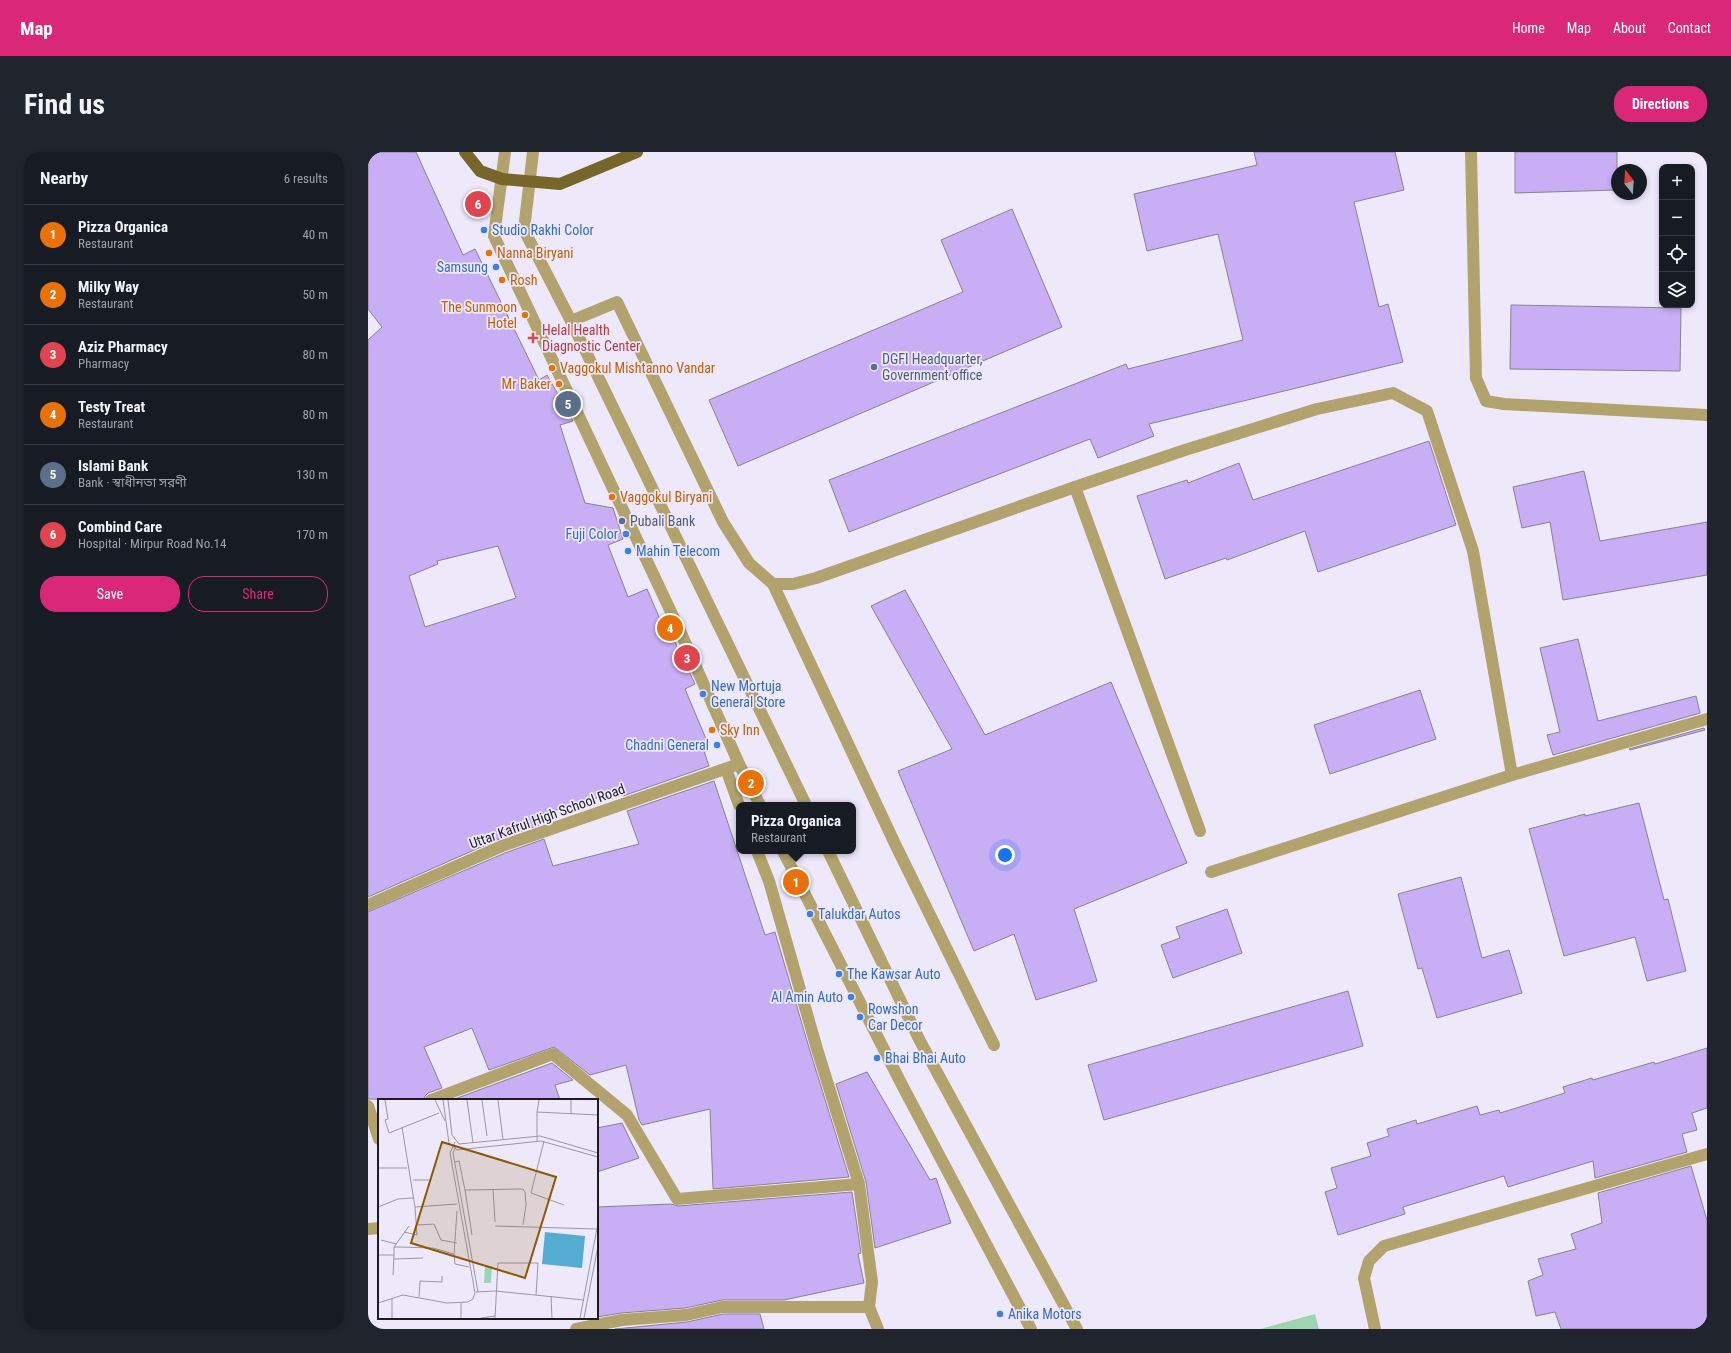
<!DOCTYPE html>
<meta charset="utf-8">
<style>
:root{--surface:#171b24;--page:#20242c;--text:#f1f3f6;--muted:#9ea1a6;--line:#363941;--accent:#db2777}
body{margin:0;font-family:"Roboto Condensed","Noto Sans Bengali",sans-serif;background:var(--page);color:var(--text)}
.controls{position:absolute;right:12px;top:12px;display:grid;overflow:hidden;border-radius:8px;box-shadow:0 2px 6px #0003}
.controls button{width:36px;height:36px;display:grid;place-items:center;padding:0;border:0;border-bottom:1px solid var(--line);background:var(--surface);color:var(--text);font:20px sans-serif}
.compass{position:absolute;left:1243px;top:12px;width:36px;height:36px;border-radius:50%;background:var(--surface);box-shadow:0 2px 6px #0003;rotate:343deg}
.you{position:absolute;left:637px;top:703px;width:14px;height:14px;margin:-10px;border:3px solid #fff;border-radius:50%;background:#1a73e8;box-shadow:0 0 0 6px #1a73e833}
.badge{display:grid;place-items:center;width:26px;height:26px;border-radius:50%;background:var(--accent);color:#fff;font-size:13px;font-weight:700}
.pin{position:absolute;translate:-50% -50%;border:2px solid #fff;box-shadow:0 1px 4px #0006}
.popup{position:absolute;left:368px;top:650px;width:120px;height:52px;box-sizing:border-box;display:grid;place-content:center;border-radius:8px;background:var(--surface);filter:drop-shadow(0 1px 3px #0005);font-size:13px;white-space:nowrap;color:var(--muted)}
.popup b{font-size:15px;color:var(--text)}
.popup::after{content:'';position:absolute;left:50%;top:100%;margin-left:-8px;border:8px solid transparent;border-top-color:var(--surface)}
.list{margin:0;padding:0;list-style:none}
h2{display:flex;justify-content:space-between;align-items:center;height:52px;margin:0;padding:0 16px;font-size:17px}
h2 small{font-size:13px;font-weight:400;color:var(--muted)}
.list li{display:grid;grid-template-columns:26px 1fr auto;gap:12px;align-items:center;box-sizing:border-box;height:60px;padding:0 16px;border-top:1px solid var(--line)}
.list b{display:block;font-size:15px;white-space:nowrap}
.list p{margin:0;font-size:13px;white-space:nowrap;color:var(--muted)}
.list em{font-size:13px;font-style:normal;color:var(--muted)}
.actions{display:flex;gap:8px;padding:12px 16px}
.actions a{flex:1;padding:9px 0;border:1px solid var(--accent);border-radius:16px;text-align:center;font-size:14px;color:var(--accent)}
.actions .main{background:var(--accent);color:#fff}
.icon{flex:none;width:22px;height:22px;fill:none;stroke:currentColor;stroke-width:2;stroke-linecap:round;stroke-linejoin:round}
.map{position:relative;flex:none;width:1339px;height:1177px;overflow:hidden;border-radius:16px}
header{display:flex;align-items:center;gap:24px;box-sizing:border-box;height:56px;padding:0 20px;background:var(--accent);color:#fff}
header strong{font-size:19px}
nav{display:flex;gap:22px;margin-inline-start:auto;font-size:14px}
.intro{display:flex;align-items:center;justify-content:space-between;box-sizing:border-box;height:96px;padding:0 24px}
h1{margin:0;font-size:28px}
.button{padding:10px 18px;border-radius:16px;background:var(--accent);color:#fff;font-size:14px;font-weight:700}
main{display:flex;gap:24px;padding:0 24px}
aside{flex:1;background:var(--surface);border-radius:16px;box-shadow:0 2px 6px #0003}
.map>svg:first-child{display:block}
.green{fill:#9dd5b3}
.building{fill:#c8aef4;stroke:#878292;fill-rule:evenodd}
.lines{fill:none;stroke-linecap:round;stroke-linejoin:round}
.minor{stroke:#b2a36e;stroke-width:12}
.primary{stroke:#77662a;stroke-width:12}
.shop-dot{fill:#3f7fe0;stroke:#eee8fb;stroke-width:1.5}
.food-dot{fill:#e8710a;stroke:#eee8fb;stroke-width:1.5}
.health-dot{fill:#e0444e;stroke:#eee8fb;stroke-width:1.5}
.service-dot{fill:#5c6f8a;stroke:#eee8fb;stroke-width:1.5}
.labels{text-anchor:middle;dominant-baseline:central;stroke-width:3.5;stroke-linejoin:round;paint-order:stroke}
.shop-label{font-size:14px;fill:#366cbe;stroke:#eee8fb;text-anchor:start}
.food-label{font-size:14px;fill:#c56008;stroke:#eee8fb;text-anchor:start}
.health-label{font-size:14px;fill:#be3a42;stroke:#eee8fb;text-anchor:start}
.service-label{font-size:14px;fill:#4e5e75;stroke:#eee8fb;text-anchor:start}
.street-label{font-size:14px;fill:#1e1c22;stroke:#eee8fb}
.inset-road{fill:none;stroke:#9b96a4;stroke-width:1}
.view{fill:#8b5903;fill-opacity:0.15;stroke:#8b5903;stroke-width:2}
.inset-edge{fill:none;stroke:#1e1c22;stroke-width:2}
</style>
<header>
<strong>Map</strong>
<nav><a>Home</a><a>Map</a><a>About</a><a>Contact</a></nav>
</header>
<div class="intro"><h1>Find us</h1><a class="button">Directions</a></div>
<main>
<aside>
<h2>Nearby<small>6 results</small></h2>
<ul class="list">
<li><span class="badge" style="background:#e8710a">1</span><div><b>Pizza Organica</b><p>Restaurant</p></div><em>40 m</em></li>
<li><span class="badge" style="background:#e8710a">2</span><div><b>Milky Way</b><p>Restaurant</p></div><em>50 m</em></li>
<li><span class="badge" style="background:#e0444e">3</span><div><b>Aziz Pharmacy</b><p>Pharmacy</p></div><em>80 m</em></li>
<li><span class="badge" style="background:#e8710a">4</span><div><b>Testy Treat</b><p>Restaurant</p></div><em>80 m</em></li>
<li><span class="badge" style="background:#5c6f8a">5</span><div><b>Islami Bank</b><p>Bank · স্বাধীনতা সরণী</p></div><em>130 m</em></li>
<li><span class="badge" style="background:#e0444e">6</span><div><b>Combind Care</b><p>Hospital · Mirpur Road No.14</p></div><em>170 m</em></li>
</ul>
<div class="actions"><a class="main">Save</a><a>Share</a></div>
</aside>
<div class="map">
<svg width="1339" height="1177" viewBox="0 0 1339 1177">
<rect width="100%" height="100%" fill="#eee8fb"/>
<path class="green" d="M 947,1162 L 951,1177 L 892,1177 Z"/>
<g class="building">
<path d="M 0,0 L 48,0 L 95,103 L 107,97 L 171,228 L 179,223 L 200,260 L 205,269 L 192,273 L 217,351 L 245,356 L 255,387 L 240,393 L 260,445 L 279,437 L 300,486 L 304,484 L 327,532 L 317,537 L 341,594 L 335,596 L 341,614 L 255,644 L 252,639 L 168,664 L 171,673 L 131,687 L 0,745 L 0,188 L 14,175 L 0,157 ZM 130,394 L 148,446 L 57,475 L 41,424 L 70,412 L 69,409 Z"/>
<path d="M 886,0 L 1027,0 L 1036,38 L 986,50 L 1011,155 L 1020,152 L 1035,210 L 781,272 L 786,284 L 730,306 L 722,287 L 481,380 L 461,328 L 758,212 L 760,217 L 875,188 L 850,82 L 779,99 L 766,42 L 889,13 Z"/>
<path d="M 1147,0 L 1249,0 L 1249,38 L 1147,41 Z"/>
<path d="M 644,57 L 694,175 L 370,314 L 341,248 L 595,140 L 573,88 Z"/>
<path d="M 1143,153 L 1313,156 L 1312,219 L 1142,217 Z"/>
<path d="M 1061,289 L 1088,373 L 950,420 L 937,379 L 859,408 L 858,406 L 797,427 L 769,344 L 819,328 L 820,331 L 871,311 L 885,348 Z"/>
<path d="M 1216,319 L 1232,389 L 1339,370 L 1339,423 L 1195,448 L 1182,370 L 1154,376 L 1145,335 Z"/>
<path d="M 537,438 L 617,583 L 743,530 L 819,711 L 706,757 L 729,829 L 668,848 L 646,782 L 606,799 L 530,619 L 584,597 L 503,454 Z"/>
<path d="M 1210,487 L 1230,569 L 1328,544 L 1332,561 L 1185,603 L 1179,583 L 1192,580 L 1172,496 Z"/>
<path d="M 1052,538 L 1068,587 L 962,622 L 946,573 Z"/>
<path d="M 1336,576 L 1337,578 L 1262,598 L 1261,597 Z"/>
<path d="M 346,629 L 397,783 L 407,780 L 442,899 L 481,1025 L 345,1037 L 342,957 L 274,973 L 271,968 L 258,913 L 222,923 L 186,895 L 121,918 L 104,876 L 56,895 L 74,936 L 60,941 L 57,944 L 56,948 L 0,947 L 0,760 L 137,701 L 176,687 L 185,714 L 271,692 L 259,659 Z"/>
<path d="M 1271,651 L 1296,748 L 1300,747 L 1318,819 L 1279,829 L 1267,785 L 1196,804 L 1161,677 L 1217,662 L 1217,664 Z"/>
<path d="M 1093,725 L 1114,806 L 1141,798 L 1154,841 L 1069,866 L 1054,816 L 1050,817 L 1030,742 Z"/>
<path d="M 859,757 L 874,801 L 805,826 L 793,793 L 812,786 L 808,775 Z"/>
<path d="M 980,839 L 995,894 L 736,968 L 720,913 Z"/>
<path d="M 1339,896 L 1339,956 L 1324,961 L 1329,978 L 1314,982 L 1319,1000 L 1227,1026 L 1225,1009 L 1140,1035 L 1136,1024 L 1035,1055 L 1037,1062 L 970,1083 L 957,1040 L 969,1036 L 963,1016 L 1003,1004 L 999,991 L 1021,984 L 1019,977 L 1048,968 L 1049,972 L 1109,954 L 1112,963 L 1131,958 L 1132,961 L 1197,941 L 1195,935 L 1224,926 L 1225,928 L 1286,910 L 1287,912 Z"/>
<path d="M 184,911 L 205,928 L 187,933 L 192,948 L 84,948 Z"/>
<path d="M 499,920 L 562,1028 L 568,1026 L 583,1071 L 507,1096 L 498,1030 L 468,932 Z"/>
<path d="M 254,971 L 271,1006 L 229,1020 L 229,976 Z"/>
<path d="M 1323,1014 L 1339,1068 L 1339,1177 L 1193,1177 L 1187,1160 L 1168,1164 L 1160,1129 L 1175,1123 L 1170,1107 L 1208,1097 L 1203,1082 L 1234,1071 L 1230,1041 Z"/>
<path d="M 484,1040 L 493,1101 L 490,1102 L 496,1131 L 416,1148 L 354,1148 L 317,1156 L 253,1161 L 229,1165 L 229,1055 L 303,1052 L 310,1054 Z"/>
<path d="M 355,1162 L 392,1162 L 396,1177 L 247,1177 L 319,1170 Z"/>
</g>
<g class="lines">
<g class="minor">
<path d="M 137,0 L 126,84 L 312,479 L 371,612 L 392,653"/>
<path d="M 165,0 L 156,78 L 203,169 L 438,653"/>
<path d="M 1103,0 L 1108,226 L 1118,249 L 1136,252 L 1339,263"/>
<path d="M 203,169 L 249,150 L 355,370 L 381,411 L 405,432 L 425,432 L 448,426 L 707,335 L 817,298 L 949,257 L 1025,241 L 1059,259 L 1105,399 L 1144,623"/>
<path d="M 707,335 L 832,679"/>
<path d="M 405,432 L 529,696 L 626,893"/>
<path d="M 358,617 L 371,653"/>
<path d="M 415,699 L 534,933 L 663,1177"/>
<path d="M 460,699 L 552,889 L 709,1177"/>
<path d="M 843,720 L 1144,623 L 1339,567"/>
<path d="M 0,753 L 134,694 L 371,612"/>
<path d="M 63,948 L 185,902 L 259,963 L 309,1047 L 491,1032"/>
<path d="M 0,954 L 11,987"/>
<path d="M 0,1077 L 11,1076"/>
<path d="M 501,1155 L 510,1177"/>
<path d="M 208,1177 L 254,1168 L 318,1163 L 354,1155 L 501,1155 L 504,1130 L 491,1032 L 449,897 L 401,729 L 389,699"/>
<path d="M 1007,1177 L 996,1126 L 1001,1109 L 1016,1094 L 1339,1002"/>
</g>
<path class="primary" d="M 97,0 L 112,19 L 134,27 L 192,32 L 269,0"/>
</g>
<g class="shop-dot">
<circle cx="116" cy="78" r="4"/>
<circle cx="128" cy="115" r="4"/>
<circle cx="258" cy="382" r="4"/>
<circle cx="260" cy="399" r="4"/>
<circle cx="335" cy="542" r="4"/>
<circle cx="349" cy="593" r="4"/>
<circle cx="442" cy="762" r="4"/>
<circle cx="471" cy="822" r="4"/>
<circle cx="483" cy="845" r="4"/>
<circle cx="492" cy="865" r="4"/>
<circle cx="509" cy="906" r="4"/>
<circle cx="632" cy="1162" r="4"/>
</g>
<g class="food-dot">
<circle cx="121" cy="101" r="4"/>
<circle cx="134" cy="128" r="4"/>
<circle cx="157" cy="163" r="4"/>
<circle cx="184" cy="216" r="4"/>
<circle cx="191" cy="232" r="4"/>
<circle cx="244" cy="345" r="4"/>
<circle cx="344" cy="578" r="4"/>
</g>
<path class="health-dot" d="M163 180h4v4h4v4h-4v4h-4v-4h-4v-4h4z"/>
<g class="service-dot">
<circle cx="506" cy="215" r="4"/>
<circle cx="254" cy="369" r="4"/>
</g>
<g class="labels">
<g class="shop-label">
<text x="124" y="78">Studio Rakhi Color</text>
<text x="120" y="115" text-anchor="end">Samsung</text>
<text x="250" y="382" text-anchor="end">Fuji Color</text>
<text x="268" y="399">Mahin Telecom</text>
<text x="343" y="534">New Mortuja<tspan x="343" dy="16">General Store</tspan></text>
<text x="341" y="593" text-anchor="end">Chadni General</text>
<text x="450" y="762">Talukdar Autos</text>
<text x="479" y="822">The Kawsar Auto</text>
<text x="475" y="845" text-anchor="end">Al Amin Auto</text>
<text x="500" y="857">Rowshon<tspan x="500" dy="16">Car Decor</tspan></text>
<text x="517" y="906">Bhai Bhai Auto</text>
<text x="640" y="1162">Anika Motors</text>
</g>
<g class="food-label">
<text x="129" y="101">Nanna Biryani</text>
<text x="142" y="128">Rosh</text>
<text x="149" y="155" text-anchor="end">The Sunmoon<tspan x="149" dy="16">Hotel</tspan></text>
<text x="192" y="216">Vaggokul Mishtanno Vandar</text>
<text x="183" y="232" text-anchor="end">Mr Baker</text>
<text x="252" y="345">Vaggokul Biryani</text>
<text x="352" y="578">Sky Inn</text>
</g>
<g class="health-label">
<text x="174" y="178">Helal Health<tspan x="174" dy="16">Diagnostic Center</tspan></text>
</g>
<g class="service-label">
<text x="514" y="207">DGFI Headquarter,<tspan x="514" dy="16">Government office</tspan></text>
<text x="262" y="369">Pubali Bank</text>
</g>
<g class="street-label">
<text transform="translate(179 664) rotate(-20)">Uttar Kafrul High School Road</text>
</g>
</g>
<g transform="translate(10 947)">
<rect width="220" height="220" fill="#eee8fb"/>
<path d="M 107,167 L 114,167 L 113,184 L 106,184 Z" fill="#9dd5b3"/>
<path d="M 167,133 L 207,137 L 204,169 L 164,165 Z" fill="#55acd3"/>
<path class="inset-road" d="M 7,1 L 10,20 L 7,21 L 11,34 L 61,14M 57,1 L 67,22M 65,1 L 71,44 L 79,51 L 163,42 L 220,58M 70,1 L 74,36 L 81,45 L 162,37 L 220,54M 89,1 L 95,44M 104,1 L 109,37M 120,1 L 125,41M 159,13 L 161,1M 193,15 L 193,1M 24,28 L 37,108 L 79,105M 159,42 L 159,13 L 220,16M 166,42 L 153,94 L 186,106M 78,47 L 75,54 L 100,193M 77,63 L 81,62 L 87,91 L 145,90 L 147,93 L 148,106 L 145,126M 0,69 L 29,69M 35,81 L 51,81M 115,90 L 117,123M 87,91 L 94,136M 0,108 L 20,100 L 35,99M 39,126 L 56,125 L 63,141 L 79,144M 117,127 L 218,130M 26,133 L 39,136 L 37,108M 3,141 L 18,145M 16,148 L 31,127M 76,155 L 77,165 L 91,168M 0,156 L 16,156 L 15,176M 16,156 L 16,148 L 21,148 L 55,149 L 76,155 L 79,112M 16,160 L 45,159M 98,193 L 117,192 L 206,201M 173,197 L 174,219M 41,198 L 42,182 L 64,183 L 64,177M 14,199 L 14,219M 0,204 L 25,196 L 69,204 L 90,203 L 95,200 L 97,194 L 72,54 L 77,43M 83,204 L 83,219M 103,219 L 117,217M 117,219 L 120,164 L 160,164 L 158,196M 202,219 L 220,124M 206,219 L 220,147"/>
<path class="view" d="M 64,43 L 178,78 L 147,179 L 33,144 Z"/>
<rect width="220" height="220" class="inset-edge"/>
</g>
</svg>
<div class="controls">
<button>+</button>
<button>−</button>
<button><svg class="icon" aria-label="locate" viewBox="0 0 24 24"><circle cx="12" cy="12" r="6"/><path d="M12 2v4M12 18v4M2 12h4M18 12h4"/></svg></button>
<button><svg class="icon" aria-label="layers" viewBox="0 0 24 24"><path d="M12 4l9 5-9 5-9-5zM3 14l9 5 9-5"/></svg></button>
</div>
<svg class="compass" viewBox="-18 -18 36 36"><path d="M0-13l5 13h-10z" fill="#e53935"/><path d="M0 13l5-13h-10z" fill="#9ea1a6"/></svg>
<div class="you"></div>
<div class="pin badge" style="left:428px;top:730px;background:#e8710a">1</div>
<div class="popup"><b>Pizza Organica</b>Restaurant</div>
<div class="pin badge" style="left:383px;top:631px;background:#e8710a">2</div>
<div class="pin badge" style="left:319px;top:506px;background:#e0444e">3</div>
<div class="pin badge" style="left:302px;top:476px;background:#e8710a">4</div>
<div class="pin badge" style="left:200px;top:252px;background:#5c6f8a">5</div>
<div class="pin badge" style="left:110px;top:52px;background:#e0444e">6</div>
</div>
</main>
